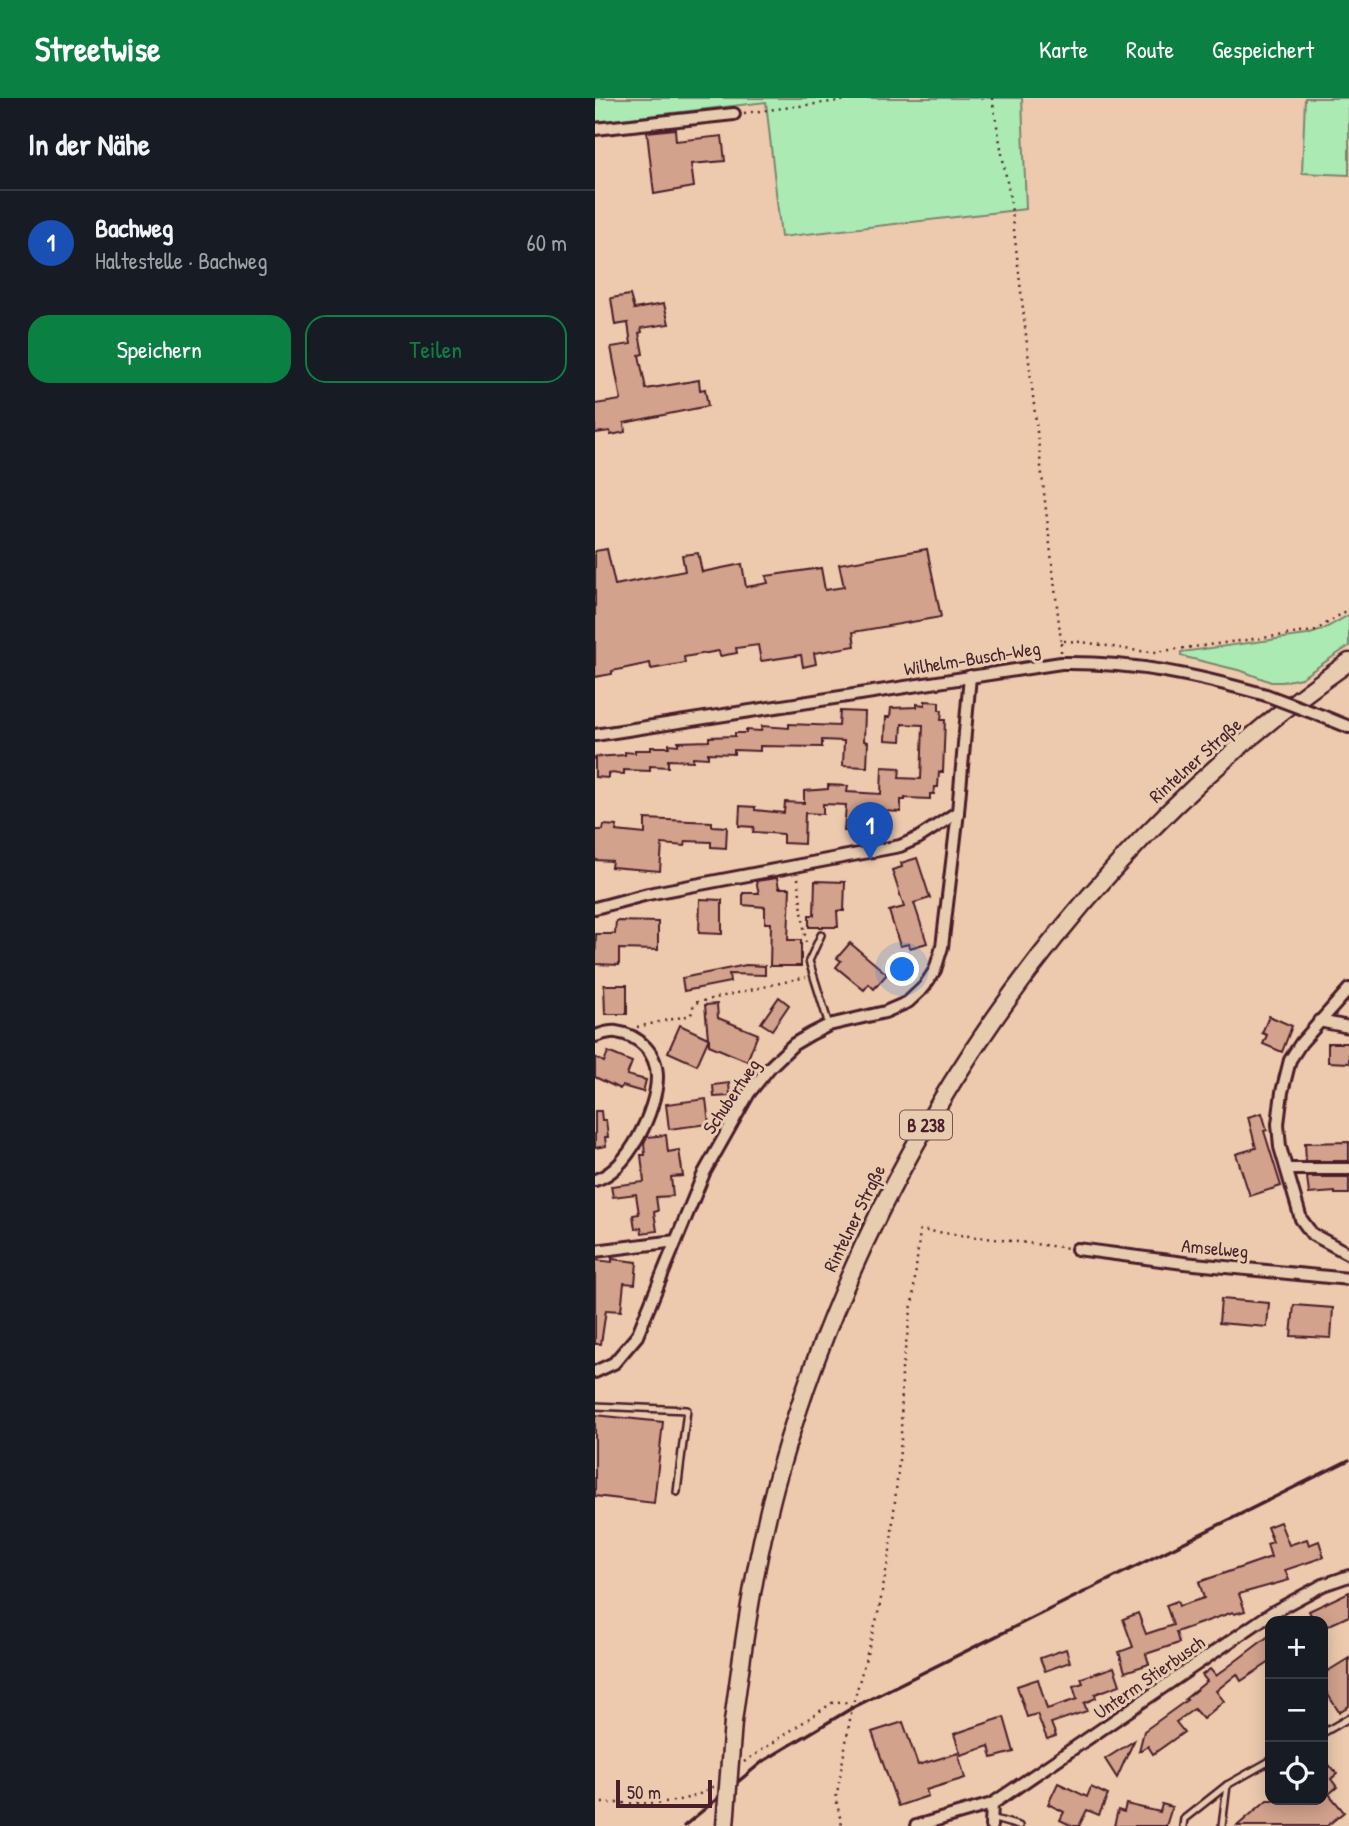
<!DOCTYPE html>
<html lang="de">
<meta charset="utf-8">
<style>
:root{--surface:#171b24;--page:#20242c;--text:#f1f3f6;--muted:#9ea1a6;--line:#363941;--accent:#0b8043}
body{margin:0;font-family:"Patrick Hand",sans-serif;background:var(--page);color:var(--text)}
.controls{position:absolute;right:21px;bottom:21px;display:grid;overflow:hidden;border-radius:14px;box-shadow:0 4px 18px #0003}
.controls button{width:63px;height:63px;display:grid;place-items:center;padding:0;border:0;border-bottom:2px solid var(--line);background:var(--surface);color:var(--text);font:35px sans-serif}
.scale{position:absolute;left:21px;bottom:18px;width:96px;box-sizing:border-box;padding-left:7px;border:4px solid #4a1f2b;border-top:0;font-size:19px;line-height:24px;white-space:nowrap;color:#4a1f2b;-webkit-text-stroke:5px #e8ccaf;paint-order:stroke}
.you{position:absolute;left:308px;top:872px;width:24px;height:24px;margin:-18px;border:5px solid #fff;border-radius:50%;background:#1a73e8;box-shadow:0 0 0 10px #1a73e833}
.badge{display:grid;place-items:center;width:46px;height:46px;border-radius:50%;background:var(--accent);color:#fff;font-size:23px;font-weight:700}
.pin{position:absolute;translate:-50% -58px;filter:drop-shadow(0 2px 4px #0008)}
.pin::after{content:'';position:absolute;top:37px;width:24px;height:21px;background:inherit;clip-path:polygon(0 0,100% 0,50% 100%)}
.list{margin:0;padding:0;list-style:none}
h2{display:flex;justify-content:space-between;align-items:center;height:91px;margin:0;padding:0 28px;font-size:30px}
h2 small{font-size:23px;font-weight:400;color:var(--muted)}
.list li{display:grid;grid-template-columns:46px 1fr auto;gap:21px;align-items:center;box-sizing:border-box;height:105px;padding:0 28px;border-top:2px solid var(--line)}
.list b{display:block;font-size:26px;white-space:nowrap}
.list p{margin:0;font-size:23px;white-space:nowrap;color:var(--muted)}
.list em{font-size:23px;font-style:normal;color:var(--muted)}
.actions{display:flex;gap:14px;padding:21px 28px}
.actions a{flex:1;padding:16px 0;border:2px solid var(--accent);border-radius:21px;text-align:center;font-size:24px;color:var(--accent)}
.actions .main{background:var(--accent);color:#fff}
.icon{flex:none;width:38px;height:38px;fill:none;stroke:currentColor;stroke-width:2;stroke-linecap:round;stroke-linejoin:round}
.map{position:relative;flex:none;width:754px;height:1728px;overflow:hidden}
header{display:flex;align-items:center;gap:42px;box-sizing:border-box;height:98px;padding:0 35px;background:var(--accent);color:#fff}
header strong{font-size:33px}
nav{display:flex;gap:38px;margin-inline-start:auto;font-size:24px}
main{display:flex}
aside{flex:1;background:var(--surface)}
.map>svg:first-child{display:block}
.green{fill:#abebb3;stroke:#7a856f;stroke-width:2}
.building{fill:#d2a28c;stroke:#4a1f2b;stroke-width:2}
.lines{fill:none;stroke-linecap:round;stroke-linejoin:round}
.service-casing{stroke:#4a1f2b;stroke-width:10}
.minor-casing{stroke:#4a1f2b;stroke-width:16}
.primary-casing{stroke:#4a1f2b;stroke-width:21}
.path{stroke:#4a1f2b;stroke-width:2.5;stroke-dasharray:2 5;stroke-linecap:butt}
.service{stroke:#e8ccaf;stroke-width:5}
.minor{stroke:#e8ccaf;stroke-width:10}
.primary{stroke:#e8ccaf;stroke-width:16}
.rail{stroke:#4a1f2b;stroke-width:3.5}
.minor-bridge-casing{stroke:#4a1f2b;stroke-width:16;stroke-linecap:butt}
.primary-bridge-casing{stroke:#4a1f2b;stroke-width:21;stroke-linecap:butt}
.minor-bridge{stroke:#e8ccaf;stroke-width:10}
.primary-bridge{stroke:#e8ccaf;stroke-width:16}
.labels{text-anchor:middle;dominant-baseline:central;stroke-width:6;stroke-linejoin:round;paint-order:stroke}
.shield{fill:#e8ccaf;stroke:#795353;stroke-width:2}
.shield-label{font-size:18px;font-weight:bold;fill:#4a1f2b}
.street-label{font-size:19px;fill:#4a1f2b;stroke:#e8ccaf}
</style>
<header>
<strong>Streetwise</strong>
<nav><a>Karte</a><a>Route</a><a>Gespeichert</a></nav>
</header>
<main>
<aside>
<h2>In der Nähe<small></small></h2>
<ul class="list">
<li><span class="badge" style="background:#1a4fb4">1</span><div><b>Bachweg</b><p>Haltestelle · Bachweg</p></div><em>60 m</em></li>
</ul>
<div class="actions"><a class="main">Speichern</a><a>Teilen</a></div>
</aside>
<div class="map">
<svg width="754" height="1728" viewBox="0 0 754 1728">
<rect width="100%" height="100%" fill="#edcaad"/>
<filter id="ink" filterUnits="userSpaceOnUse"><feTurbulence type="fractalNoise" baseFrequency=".0143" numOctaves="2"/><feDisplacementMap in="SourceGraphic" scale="14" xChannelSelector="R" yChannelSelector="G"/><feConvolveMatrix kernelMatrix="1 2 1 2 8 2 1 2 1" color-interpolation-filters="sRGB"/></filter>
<g filter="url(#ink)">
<g class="green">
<path d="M 0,0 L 427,0 L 431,111 L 186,139 L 171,4 L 0,24 Z"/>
<path d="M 710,0 L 754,0 L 754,77 L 707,75 Z"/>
<path d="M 754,517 L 754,548 L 706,580 L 687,584 L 676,584 L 647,573 L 586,558 L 586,554 L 712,537 L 727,532 Z"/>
</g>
<g class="building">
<path d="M 80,31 L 81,43 L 127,38 L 130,63 L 96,66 L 99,89 L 59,96 L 52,34 Z"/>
<path d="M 35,197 L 39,211 L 69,206 L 74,226 L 46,230 L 47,234 L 44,235 L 48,256 L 44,257 L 51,291 L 104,282 L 105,292 L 110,291 L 113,308 L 29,325 L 30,334 L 16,337 L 15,333 L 0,335 L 0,306 L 26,302 L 16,249 L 36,246 L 33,225 L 20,227 L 16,200 Z"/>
<path d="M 12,451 L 20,487 L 90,473 L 87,457 L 103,455 L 107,474 L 147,466 L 151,489 L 173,485 L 171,478 L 226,470 L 230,492 L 249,489 L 244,466 L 332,451 L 346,519 L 258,534 L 260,548 L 219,555 L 221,566 L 208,569 L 206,557 L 166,563 L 163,547 L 141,550 L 142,555 L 125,558 L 124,553 L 89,559 L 90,565 L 56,571 L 55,565 L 17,573 L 17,576 L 0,579 L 0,453 Z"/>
<path d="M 330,603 L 344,604 L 344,612 L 347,612 L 346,622 L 350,622 L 348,674 L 344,674 L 343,689 L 340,689 L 339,696 L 335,696 L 335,701 L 310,700 L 310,702 L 306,702 L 306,714 L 271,712 L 270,734 L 249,733 L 251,707 L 228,706 L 228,716 L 210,715 L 209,746 L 188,745 L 188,736 L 158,734 L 159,729 L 144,728 L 145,708 L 160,709 L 160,712 L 189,715 L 190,704 L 209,705 L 209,693 L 233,691 L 233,687 L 253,688 L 252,694 L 286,696 L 287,669 L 305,670 L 304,680 L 326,681 L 328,627 L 307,626 L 306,643 L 290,642 L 291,619 L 295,619 L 296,610 L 322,609 L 322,606 L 330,607 Z"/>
<path d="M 245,613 L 270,614 L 269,643 L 273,644 L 272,669 L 248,668 L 249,643 L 227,642 L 227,649 L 165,648 L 165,653 L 139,652 L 139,656 L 113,655 L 113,660 L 98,659 L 98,663 L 73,662 L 73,669 L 55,668 L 55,673 L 29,672 L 29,676 L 13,675 L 13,680 L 0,679 L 0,659 L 30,657 L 30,654 L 40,655 L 40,652 L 56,652 L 56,649 L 74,649 L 74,646 L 83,647 L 83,644 L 114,643 L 114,639 L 140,638 L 140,635 L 151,635 L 151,632 L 166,633 L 167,628 L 194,630 L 194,626 L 244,628 Z"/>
<path d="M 50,721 L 117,724 L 117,728 L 132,729 L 131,750 L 116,749 L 116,744 L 91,743 L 90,748 L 67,746 L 65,773 L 16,769 L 17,763 L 0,762 L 0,732 L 8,732 L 9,727 L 22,728 L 21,733 L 50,736 Z"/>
<path d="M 322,760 L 335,800 L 319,805 L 332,845 L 315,850 L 314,846 L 305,848 L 294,813 L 309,809 L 297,772 L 307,769 L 306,765 Z"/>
<path d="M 182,780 L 184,790 L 195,790 L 193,842 L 206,842 L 206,868 L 175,868 L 176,825 L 170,825 L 170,809 L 148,807 L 148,795 L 164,795 L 161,783 Z"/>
<path d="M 220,783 L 250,784 L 249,813 L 242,813 L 243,829 L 214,829 L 214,817 L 219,817 Z"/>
<path d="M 105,801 L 127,802 L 127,836 L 104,835 Z"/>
<path d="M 21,823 L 63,824 L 63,852 L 24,851 L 24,867 L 0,866 L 1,836 L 20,836 Z"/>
<path d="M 255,845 L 292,876 L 279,891 L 274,886 L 269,892 L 241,869 L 246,863 L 242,860 Z"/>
<path d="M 151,867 L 170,868 L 170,877 L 134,876 L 135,884 L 89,893 L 87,880 Z"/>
<path d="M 9,887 L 32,887 L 32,916 L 10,916 Z"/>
<path d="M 184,899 L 194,907 L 177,932 L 166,925 Z"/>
<path d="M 122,906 L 123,920 L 163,936 L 152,963 L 114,947 L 114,940 L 102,967 L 73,954 L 85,927 L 113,940 L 110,907 Z"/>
<path d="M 674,918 L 697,928 L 687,954 L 668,946 L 672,937 L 667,935 Z"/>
<path d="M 733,945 L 754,945 L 754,965 L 733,964 Z"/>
<path d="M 13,954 L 37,964 L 32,977 L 51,982 L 48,994 L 27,988 L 25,991 L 0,979 L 0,959 L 9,964 Z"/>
<path d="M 134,985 L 135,998 L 119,999 L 118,987 Z"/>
<path d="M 111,1001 L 114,1026 L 74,1031 L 71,1006 Z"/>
<path d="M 0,1013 L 6,1013 L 7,1022 L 11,1022 L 13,1039 L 10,1039 L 11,1048 L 0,1050 Z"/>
<path d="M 667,1015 L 672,1032 L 669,1033 L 686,1088 L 655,1098 L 641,1056 L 661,1050 L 653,1019 Z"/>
<path d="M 71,1037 L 73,1054 L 84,1052 L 88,1078 L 76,1079 L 78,1098 L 61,1099 L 63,1113 L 59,1114 L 62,1133 L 47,1135 L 46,1130 L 40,1131 L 38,1117 L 44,1116 L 41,1096 L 18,1099 L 16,1088 L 49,1084 L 46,1057 L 50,1057 L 49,1045 L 52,1039 Z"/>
<path d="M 754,1044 L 754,1063 L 711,1063 L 710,1045 Z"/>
<path d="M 712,1079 L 754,1079 L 754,1096 L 740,1096 L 740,1094 L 714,1096 Z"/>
<path d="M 17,1161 L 42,1164 L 40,1186 L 29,1185 L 26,1213 L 11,1212 L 6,1246 L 0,1246 L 0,1162 L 17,1164 Z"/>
<path d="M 626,1201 L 674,1205 L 672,1229 L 624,1225 Z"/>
<path d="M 699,1207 L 738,1210 L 736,1240 L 696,1238 Z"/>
<path d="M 0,1317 L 68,1324 L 59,1405 L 0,1398 Z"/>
<path d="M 685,1424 L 694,1447 L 712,1441 L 714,1447 L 724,1443 L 729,1459 L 690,1472 L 694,1482 L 644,1496 L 650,1513 L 639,1516 L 638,1514 L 581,1534 L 584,1545 L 551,1556 L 554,1566 L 530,1574 L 524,1554 L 538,1549 L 528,1521 L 543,1515 L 551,1536 L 578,1527 L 571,1507 L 582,1503 L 584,1508 L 609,1500 L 604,1484 L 676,1459 L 672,1446 L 678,1444 L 672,1429 Z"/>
<path d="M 754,1494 L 754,1518 L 728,1530 L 728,1523 L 719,1523 L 714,1513 Z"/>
<path d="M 675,1537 L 675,1564 L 646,1583 L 642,1576 L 621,1593 L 629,1603 L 608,1621 L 599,1611 L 581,1624 L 589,1634 L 558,1656 L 553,1648 L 544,1653 L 549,1633 L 592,1602 L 590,1601 L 612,1583 L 607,1577 L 615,1571 L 621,1578 Z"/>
<path d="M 471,1551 L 475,1564 L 450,1573 L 445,1560 Z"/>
<path d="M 754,1560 L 754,1608 L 744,1614 L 728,1589 L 728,1576 Z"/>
<path d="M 519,1569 L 525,1587 L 500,1596 L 501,1600 L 489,1605 L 492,1613 L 456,1625 L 461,1638 L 452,1641 L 442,1616 L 432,1619 L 422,1588 L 443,1581 L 452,1611 L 482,1601 L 478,1588 L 488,1585 L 486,1580 Z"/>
<path d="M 409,1619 L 419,1654 L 397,1660 L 394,1648 L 366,1657 L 359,1636 Z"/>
<path d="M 308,1624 L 323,1667 L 363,1655 L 370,1680 L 331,1692 L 333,1698 L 303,1708 L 277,1634 Z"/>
<path d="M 539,1643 L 530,1662 L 522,1680 L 510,1661 Z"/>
<path d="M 728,1660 L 742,1676 L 736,1681 L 742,1689 L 734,1696 L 749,1714 L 732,1728 L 642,1728 L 672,1702 L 728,1702 Z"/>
<path d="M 463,1685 L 492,1699 L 496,1689 L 513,1697 L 504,1717 L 492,1712 L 484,1728 L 477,1728 L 465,1722 L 469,1714 L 453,1706 Z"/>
<path d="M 531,1706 L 565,1714 L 567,1706 L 577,1709 L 571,1728 L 519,1728 L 523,1712 L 529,1714 Z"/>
</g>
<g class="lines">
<g class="service-casing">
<g id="service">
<path d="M 226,837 L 214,863 L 234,927"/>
<path d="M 0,1308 L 92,1312 L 82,1394"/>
<path d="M 728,1635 L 754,1620"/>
<path d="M 396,1720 L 424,1728"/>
<path d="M 588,1728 L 589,1721 L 632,1687 L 675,1663"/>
<path d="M 627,1728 L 632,1687"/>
</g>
</g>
<g class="minor-casing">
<g id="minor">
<path d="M 0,31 L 139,16"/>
<path d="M 727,618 L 754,629"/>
<path d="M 0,637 L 466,565 C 541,564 600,577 671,597"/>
<path d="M 0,810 L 53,796 L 305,748 L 323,740 L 363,714 L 375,578"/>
<path d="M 754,891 L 706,945 L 695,962 L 687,994 L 683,1026 L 685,1049 L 706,1121 L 717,1136 L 754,1156"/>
<path d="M 724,923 L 754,929"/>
<path d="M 0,938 C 7,936 15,933 21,934 C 44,937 62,955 62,979 C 62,1011 33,1073 0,1082"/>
<path d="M 692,1071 L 754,1071"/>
<path d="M 482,1151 L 589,1165 L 754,1181"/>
<path d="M 0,1153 L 81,1143"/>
<path d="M 0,1274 L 19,1265 L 42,1238 L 109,1075 L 154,995 L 175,969 L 199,946 L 216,936 L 234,927 L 290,914 L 313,904 L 329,889 L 340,872 L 347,849 L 363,714"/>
<path d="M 321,1728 L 397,1706"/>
<path d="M 396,1728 L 397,1706 L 678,1514 L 728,1487 L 754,1478"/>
</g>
</g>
<g class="primary-casing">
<path id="primary" d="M 138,1624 C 149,1540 161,1455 184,1374 C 277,1050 476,758 754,564"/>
</g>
<g class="path">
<path d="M 397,0 L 416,106 L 466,543"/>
<path d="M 149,15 L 268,0"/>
<path d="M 466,554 L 466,543 C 498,543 528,553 560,554 L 720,533 L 754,511"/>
<path d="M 203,780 L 211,846"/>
<path d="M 42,929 L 96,917 L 99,905 L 211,879"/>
<path d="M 257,1610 L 283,1516 L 295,1453 L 306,1342 L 307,1271 L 318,1200 L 325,1132 L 473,1150"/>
<path d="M 149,1664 L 237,1605 L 249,1603 L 257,1610 L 241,1701 L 247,1728"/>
<path d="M 0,1705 C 40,1704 85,1711 119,1688"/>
</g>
<use href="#service" class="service"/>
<use href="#minor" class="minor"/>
<use href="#primary" class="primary"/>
<path class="rail" d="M 89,1728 L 167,1664 L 257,1610 L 754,1362"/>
<g class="minor-bridge-casing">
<path id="minor-bridge" d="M 671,597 L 727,618"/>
</g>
<g class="primary-bridge-casing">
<path id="primary-bridge" d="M 130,1728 L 138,1624"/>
</g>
<use href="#minor-bridge" class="minor-bridge"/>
<use href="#primary-bridge" class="primary-bridge"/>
</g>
</g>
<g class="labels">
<rect class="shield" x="305" y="1012.5" width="52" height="29" rx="5"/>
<g class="shield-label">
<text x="331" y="1027">B 238</text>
</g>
<g class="street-label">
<text transform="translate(377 560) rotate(-9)">Wilhelm-Busch-Weg</text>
<text transform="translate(600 662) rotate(-42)">Rintelner Straße</text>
<text transform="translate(136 998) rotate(-56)">Schubertweg</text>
<text transform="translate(259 1120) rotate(-64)">Rintelner Straße</text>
<text transform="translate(620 1150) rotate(5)">Amselweg</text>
<text transform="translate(554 1579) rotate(-35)">Unterm Stierbusch</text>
</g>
</g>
</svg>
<div class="controls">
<button>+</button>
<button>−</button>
<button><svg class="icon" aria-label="locate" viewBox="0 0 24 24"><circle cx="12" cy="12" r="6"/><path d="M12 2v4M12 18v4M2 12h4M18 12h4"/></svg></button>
</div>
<div class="scale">50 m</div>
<div class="you"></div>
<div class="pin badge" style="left:275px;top:762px;background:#1a4fb4">1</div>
</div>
</main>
